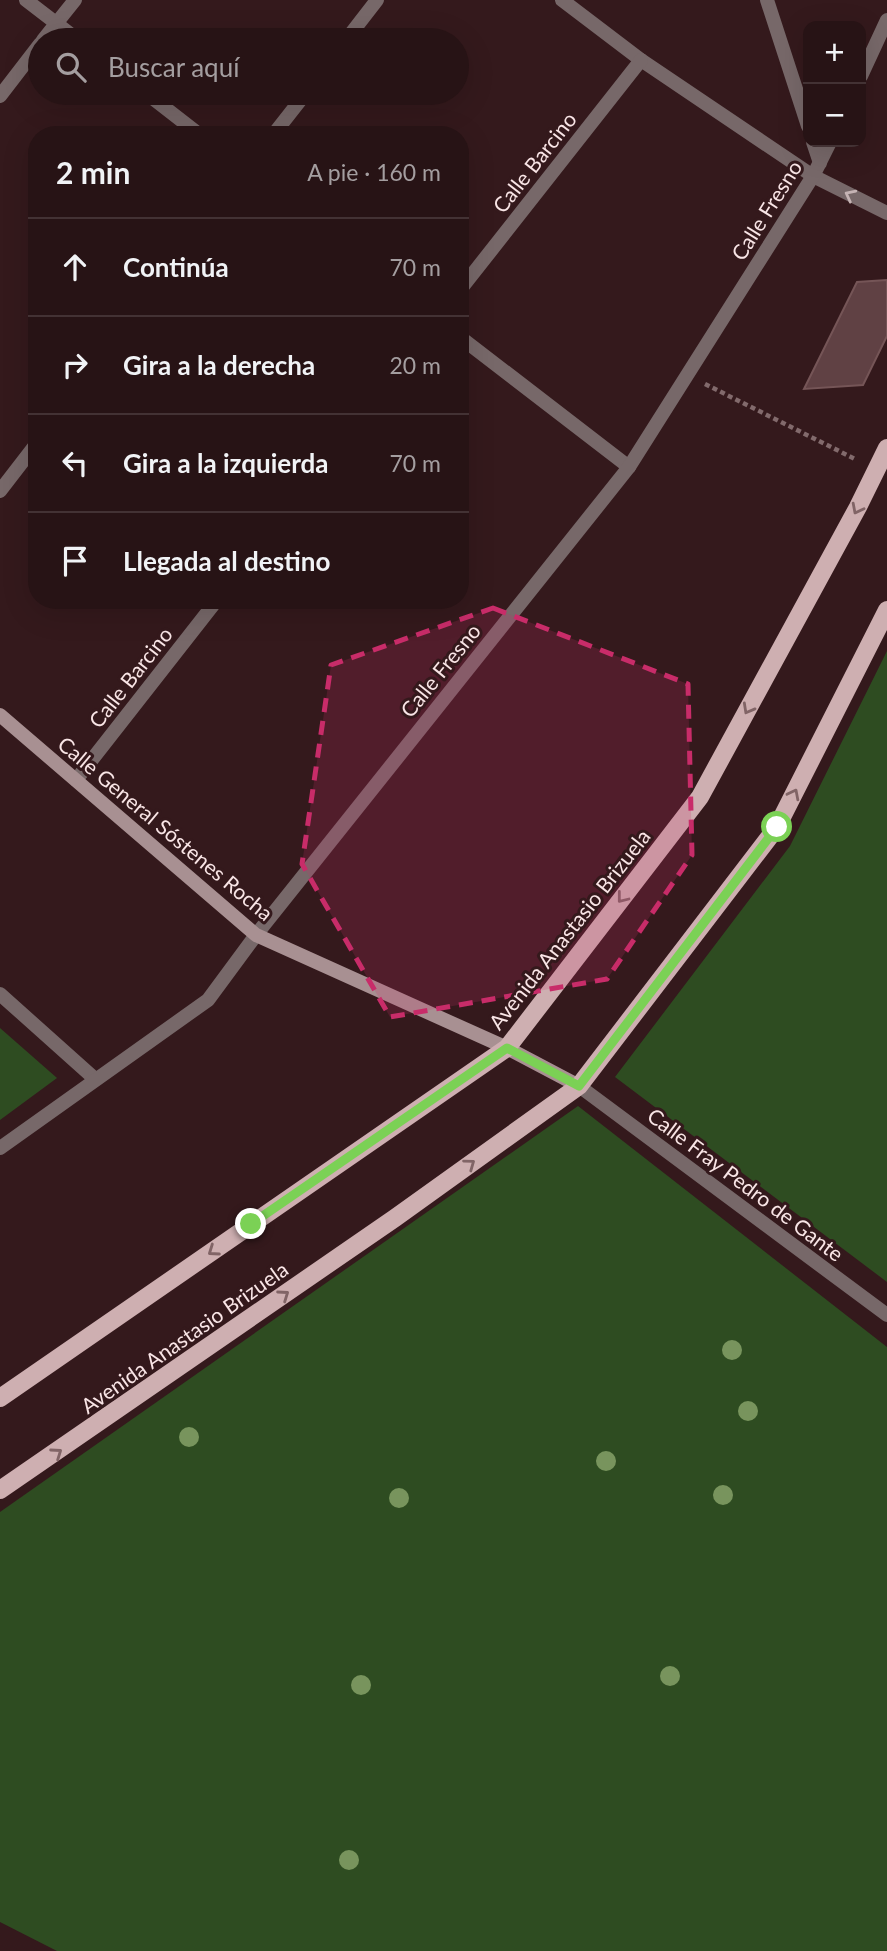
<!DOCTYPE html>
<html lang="es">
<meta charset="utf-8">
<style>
:root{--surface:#271315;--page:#332022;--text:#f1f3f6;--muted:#a49ea0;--line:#433234}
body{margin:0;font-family:Lato,sans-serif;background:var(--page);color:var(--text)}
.controls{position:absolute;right:21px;top:21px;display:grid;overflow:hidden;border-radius:14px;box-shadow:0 7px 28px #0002}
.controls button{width:63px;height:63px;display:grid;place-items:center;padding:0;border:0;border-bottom:2px solid var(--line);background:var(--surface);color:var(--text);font:35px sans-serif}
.stop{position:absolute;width:21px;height:21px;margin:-16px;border:5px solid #7bd155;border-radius:50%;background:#fff}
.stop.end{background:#7bd155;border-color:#fff;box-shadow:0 2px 7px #0008}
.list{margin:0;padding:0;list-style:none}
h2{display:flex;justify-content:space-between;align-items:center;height:91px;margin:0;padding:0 28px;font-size:30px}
h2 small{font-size:23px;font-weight:400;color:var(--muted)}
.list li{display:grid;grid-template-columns:46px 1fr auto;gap:21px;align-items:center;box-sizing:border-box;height:98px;padding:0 28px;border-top:2px solid var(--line)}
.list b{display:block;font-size:26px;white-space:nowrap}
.list em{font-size:23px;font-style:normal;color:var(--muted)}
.icon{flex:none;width:38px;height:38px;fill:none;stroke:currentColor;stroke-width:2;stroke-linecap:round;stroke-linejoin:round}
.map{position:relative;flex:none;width:887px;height:1951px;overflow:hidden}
.search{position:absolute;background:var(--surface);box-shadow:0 7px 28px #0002;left:28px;top:28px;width:441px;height:77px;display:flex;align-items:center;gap:18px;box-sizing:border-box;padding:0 24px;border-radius:38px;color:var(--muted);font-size:26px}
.panel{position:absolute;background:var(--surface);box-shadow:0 7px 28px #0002;left:28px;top:126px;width:441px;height:483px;border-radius:28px}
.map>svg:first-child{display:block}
.green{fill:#2e4c21}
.building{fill:#604144;stroke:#755557;stroke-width:2}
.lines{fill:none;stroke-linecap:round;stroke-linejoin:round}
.path{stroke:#826a6c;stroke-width:4.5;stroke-dasharray:5 3.5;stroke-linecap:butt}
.lane{stroke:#776869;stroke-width:14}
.street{stroke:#776869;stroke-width:14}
.secondary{stroke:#a89092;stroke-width:14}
.primary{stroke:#ceafb1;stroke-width:18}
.tree{fill:#78945d}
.oneway{stroke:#c5b3b4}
.oneway2{stroke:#816466}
.route{stroke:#7bd155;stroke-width:9}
.marked{fill:#c82c69;fill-opacity:0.2;stroke:#c82c69;stroke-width:5;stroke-dasharray:14 9;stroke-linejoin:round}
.labels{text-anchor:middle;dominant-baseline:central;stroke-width:6;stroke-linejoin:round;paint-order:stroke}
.street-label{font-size:21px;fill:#f9e5e6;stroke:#34191c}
</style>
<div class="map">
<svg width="887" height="1951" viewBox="0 0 887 1951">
<rect width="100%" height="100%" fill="#34191c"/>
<g class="green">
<path d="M 887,651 L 887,1282 L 615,1077 L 790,846 Z"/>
<path d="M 0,1028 L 57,1078 L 0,1120 Z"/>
<path d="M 578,1106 L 887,1347 L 887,1951 L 57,1951 L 0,1922 L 0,1512 Z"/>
</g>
<path class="building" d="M 887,280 L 887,336 L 863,385 L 804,389 L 857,282 Z"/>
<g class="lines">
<path class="path" d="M 705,384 L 857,460"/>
<g class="lane">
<path d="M 767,0 L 808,126"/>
<path d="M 813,142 L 820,163"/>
</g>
<g class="street">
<path d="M 26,0 L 78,40"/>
<path d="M 562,0 L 641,60 L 813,176 L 887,213"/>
<path d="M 43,40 L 75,0"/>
<path d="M 346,40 L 377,0"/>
<path d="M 861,76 L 887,20"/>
<path d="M 146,93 L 200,135"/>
<path d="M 0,96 L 40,44"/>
<path d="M 273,135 L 306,93"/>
<path d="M 460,290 L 641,60"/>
<path d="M 460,337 L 629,467"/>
<path d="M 0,491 L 37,443"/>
<path d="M 76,780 L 217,600"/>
<path d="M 0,994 L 95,1079"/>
<path d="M 579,1086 L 887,1315"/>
<path d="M 0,1148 L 208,1000 L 256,935 L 629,467 L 813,176 L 830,142"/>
</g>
<path class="secondary" d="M 0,715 L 256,935 L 507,1048 L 579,1086"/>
<g class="primary">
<path d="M 0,1398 L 507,1048 L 700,797 L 858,507 L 887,448"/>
<path d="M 0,1490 L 395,1218 L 579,1086 L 777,827 L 887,610"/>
</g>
</g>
<g class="tree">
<circle cx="732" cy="1350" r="10"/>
<circle cx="748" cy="1411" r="10"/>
<circle cx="189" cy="1437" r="10"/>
<circle cx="606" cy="1461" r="10"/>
<circle cx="723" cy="1495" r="10"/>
<circle cx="399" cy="1498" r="10"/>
<circle cx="670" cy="1676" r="10"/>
<circle cx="361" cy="1685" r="10"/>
<circle cx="349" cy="1860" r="10"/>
</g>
<defs><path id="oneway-chevron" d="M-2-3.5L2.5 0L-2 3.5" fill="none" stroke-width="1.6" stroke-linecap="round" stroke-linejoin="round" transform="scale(1.75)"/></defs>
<use class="oneway" href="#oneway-chevron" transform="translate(850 195) rotate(-153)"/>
<g class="oneway2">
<use href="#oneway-chevron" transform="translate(857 509) rotate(117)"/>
<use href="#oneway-chevron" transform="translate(748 709) rotate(119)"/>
<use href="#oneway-chevron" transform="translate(794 794) rotate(-63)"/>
<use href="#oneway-chevron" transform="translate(622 898) rotate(128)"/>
<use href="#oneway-chevron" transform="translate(470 1164) rotate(-36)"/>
<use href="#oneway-chevron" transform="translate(213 1251) rotate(145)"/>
<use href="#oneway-chevron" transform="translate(284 1295) rotate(-35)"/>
<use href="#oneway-chevron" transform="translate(57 1453) rotate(-35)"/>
</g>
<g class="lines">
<path class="route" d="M 251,1224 L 507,1048 L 579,1086 L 777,827"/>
</g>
<path class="marked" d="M 493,608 L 688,684 L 692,855 L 607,979 L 390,1017 L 302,864 L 331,665 Z"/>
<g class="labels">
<g class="street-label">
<text transform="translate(534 162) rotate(-52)">Calle Barcino</text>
<text transform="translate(766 210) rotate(-58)">Calle Fresno</text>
<text transform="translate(440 670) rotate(-51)">Calle Fresno</text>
<text transform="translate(130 677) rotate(-52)">Calle Barcino</text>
<text transform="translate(166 828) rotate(40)">Calle General Sóstenes Rocha</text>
<text transform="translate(569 929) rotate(-52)">Avenida Anastasio Brizuela</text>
<text transform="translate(746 1184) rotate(37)">Calle Fray Pedro de Gante</text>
<text transform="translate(184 1337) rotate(-35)">Avenida Anastasio Brizuela</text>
</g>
</g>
</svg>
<div class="controls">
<button>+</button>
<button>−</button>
</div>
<div class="stop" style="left:777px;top:827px"></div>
<div class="stop end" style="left:251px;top:1224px"></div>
<div class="search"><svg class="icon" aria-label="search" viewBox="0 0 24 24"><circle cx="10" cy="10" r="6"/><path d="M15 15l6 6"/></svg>Buscar aquí</div>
<section class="panel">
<h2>2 min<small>A pie · 160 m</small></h2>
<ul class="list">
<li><svg class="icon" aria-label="ahead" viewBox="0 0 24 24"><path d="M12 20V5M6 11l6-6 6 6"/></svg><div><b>Continúa</b></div><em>70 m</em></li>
<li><svg class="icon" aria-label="right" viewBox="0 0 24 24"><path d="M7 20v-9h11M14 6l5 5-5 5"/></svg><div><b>Gira a la derecha</b></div><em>20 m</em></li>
<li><svg class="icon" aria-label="left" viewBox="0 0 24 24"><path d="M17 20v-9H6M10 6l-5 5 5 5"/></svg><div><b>Gira a la izquierda</b></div><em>70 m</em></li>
<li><svg class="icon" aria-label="arrive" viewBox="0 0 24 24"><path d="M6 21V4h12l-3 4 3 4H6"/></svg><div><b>Llegada al destino</b></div></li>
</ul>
</section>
</div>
